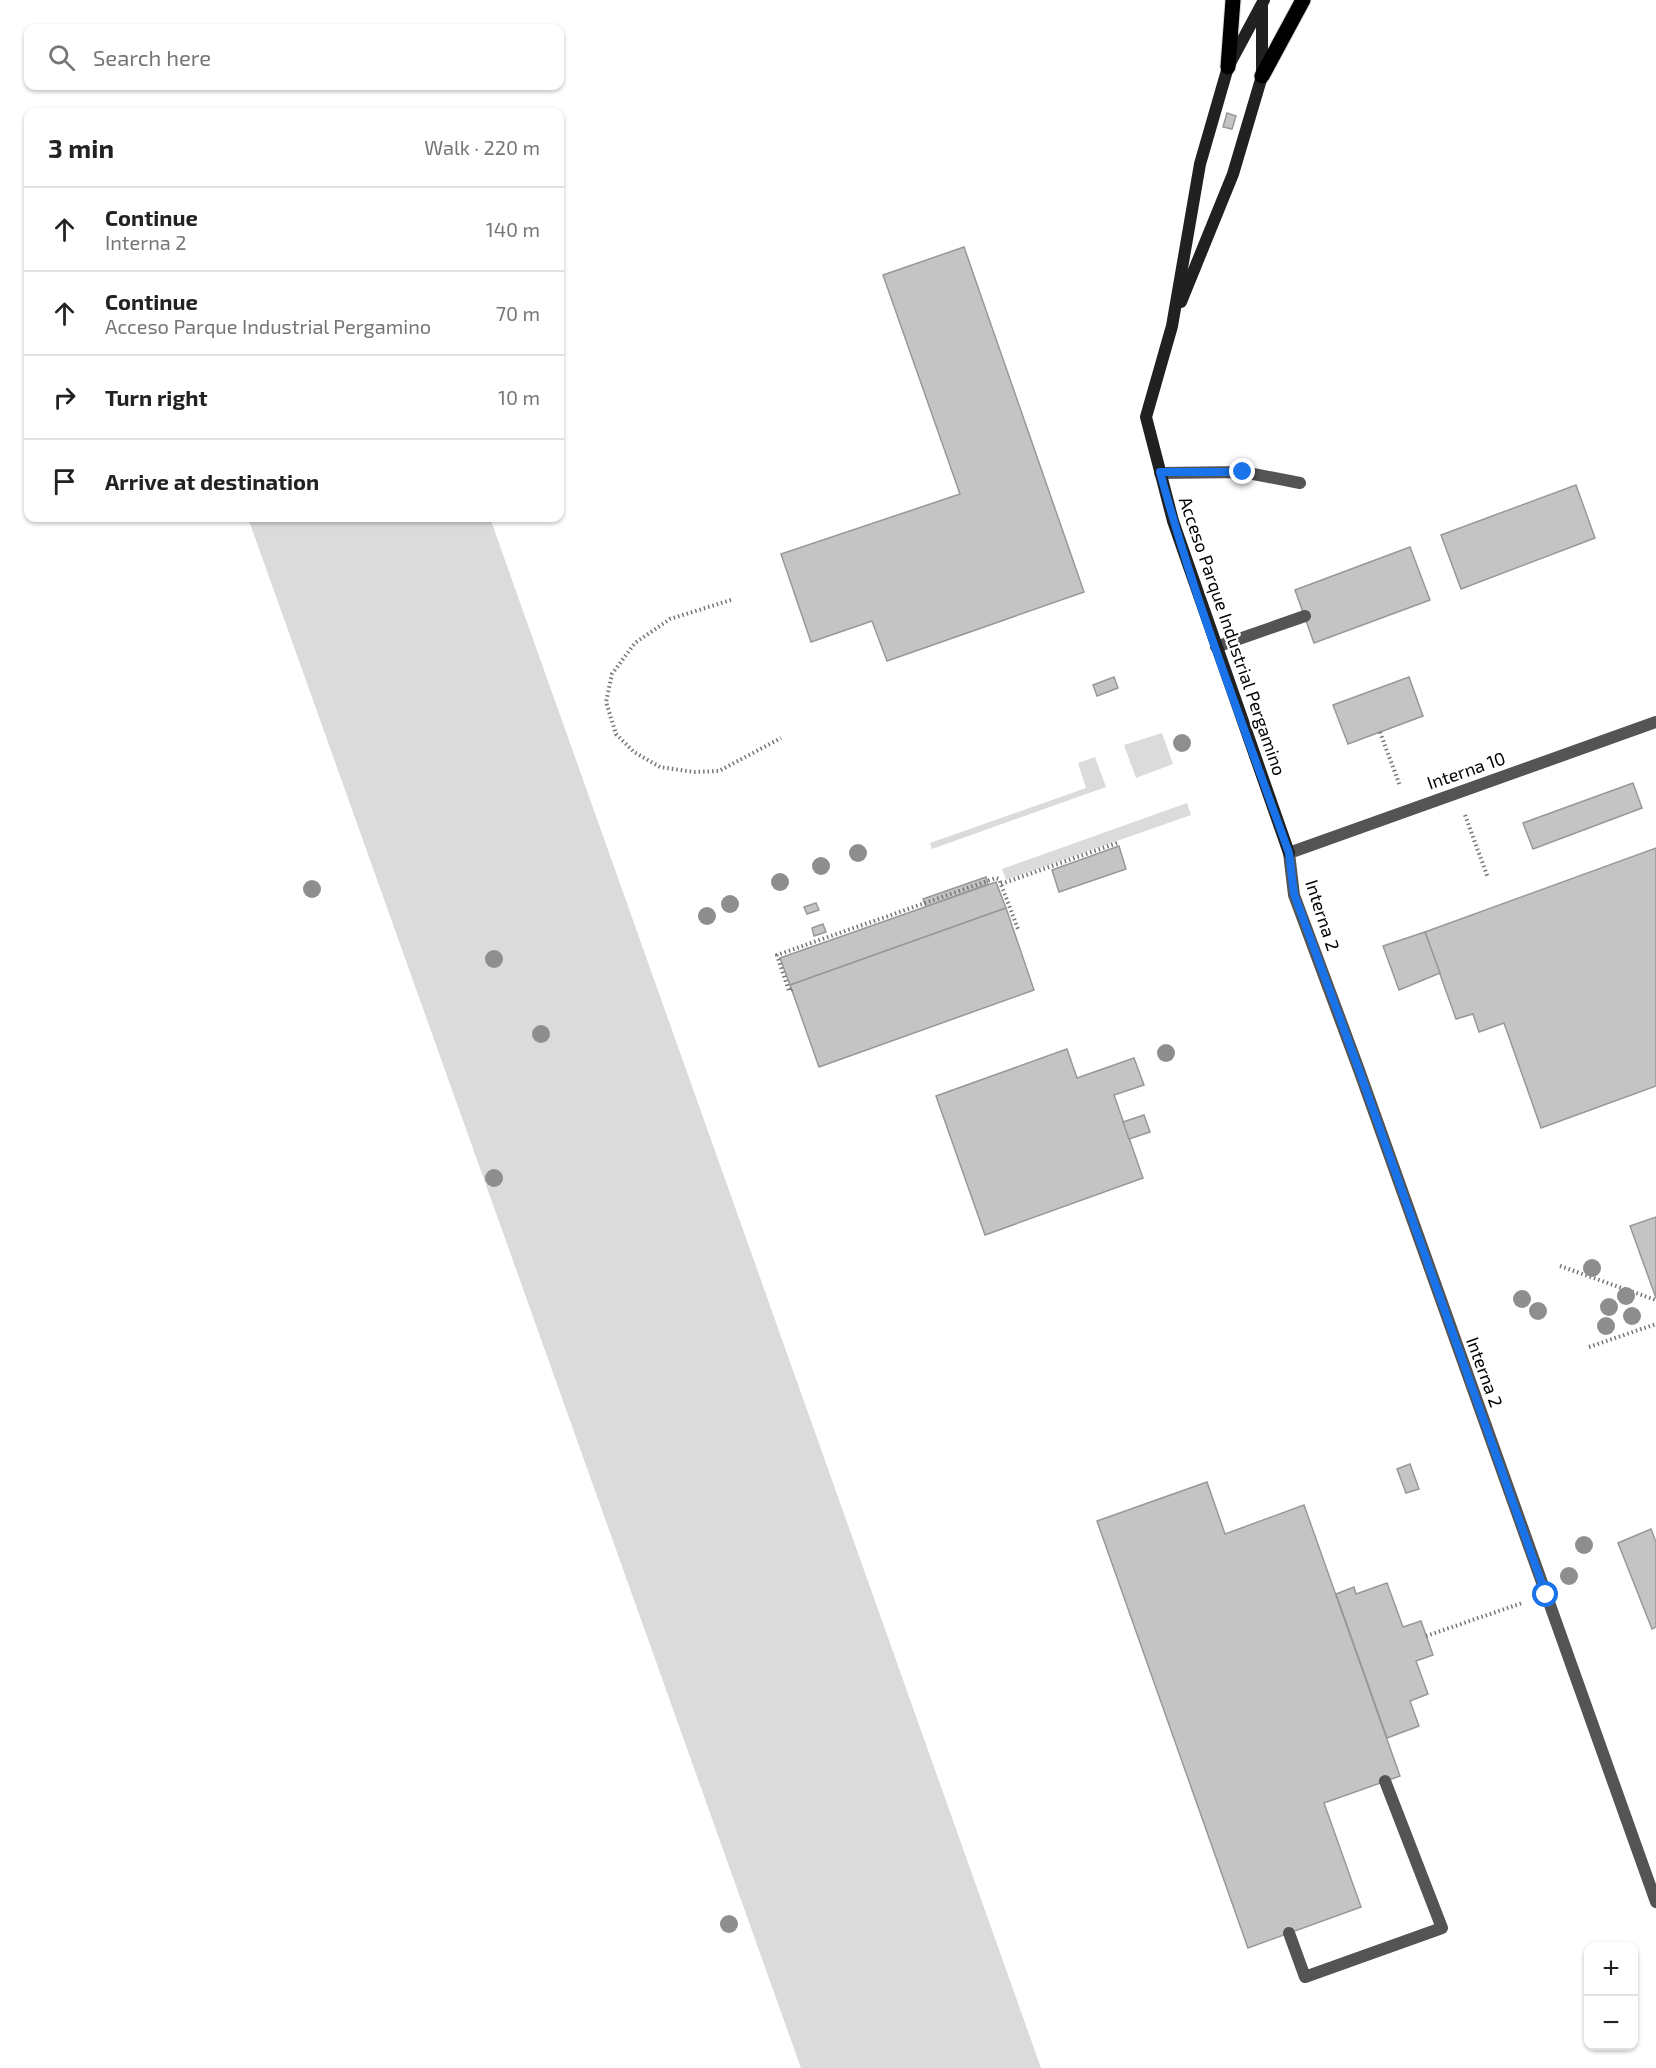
<!DOCTYPE html>
<meta charset="utf-8">
<style>
:root{--surface:#fff;--page:#f2f2f2;--text:#222;--muted:#767676;--line:#e0e0e0}
body{margin:0;font-family:"Exo 2",sans-serif;background:var(--page);color:var(--text)}
.controls{position:absolute;right:18px;bottom:18px;display:grid;overflow:hidden;border-radius:12px;box-shadow:0 2px 4px #0004}
.controls button{width:54px;height:54px;display:grid;place-items:center;padding:0;border:0;border-bottom:2px solid var(--line);background:var(--surface);color:var(--text);font:30px sans-serif}
.stop{position:absolute;width:18px;height:18px;margin:-14px;border:4px solid #1a73e8;border-radius:50%;background:#fff}
.stop.end{background:#1a73e8;border-color:#fff;box-shadow:0 2px 6px #0008}
.list{margin:0;padding:0;list-style:none}
h2{display:flex;justify-content:space-between;align-items:center;height:78px;margin:0;padding:0 24px;font-size:26px}
h2 small{font-size:20px;font-weight:400;color:var(--muted)}
.list li{display:grid;grid-template-columns:39px 1fr auto;gap:18px;align-items:center;box-sizing:border-box;height:84px;padding:0 24px;border-top:2px solid var(--line)}
.list b{display:block;font-size:22px;white-space:nowrap}
.list p{margin:0;font-size:20px;white-space:nowrap;color:var(--muted)}
.list em{font-size:20px;font-style:normal;color:var(--muted)}
.icon{flex:none;width:33px;height:33px;fill:none;stroke:currentColor;stroke-width:2;stroke-linecap:round;stroke-linejoin:round}
.map{position:relative;flex:none;width:1656px;height:2068px;overflow:hidden}
.search{position:absolute;background:var(--surface);box-shadow:0 2px 4px #0004;left:24px;top:24px;width:540px;height:66px;display:flex;align-items:center;gap:15px;box-sizing:border-box;padding:0 21px;border-radius:12px;color:var(--muted);font-size:22px}
.panel{position:absolute;background:var(--surface);box-shadow:0 2px 4px #0004;left:24px;top:108px;width:540px;height:414px;border-radius:12px}
.map>svg:first-child{display:block}
.green{fill:#dbdbdb}
.building{fill:#c4c4c4;stroke:#989898;stroke-width:1.5}
.lines{fill:none;stroke-linecap:round;stroke-linejoin:round}
.primary-casing{stroke:#dbdbdb;stroke-width:17}
.path{stroke:#767676;stroke-width:4;stroke-dasharray:1.5 3;stroke-linecap:butt}
.lane{stroke:#545454;stroke-width:12}
.street{stroke:#545454;stroke-width:12}
.secondary{stroke:#212121;stroke-width:12}
.primary{stroke:#000;stroke-width:15}
.tree{fill:#8e8e8e}
.route{stroke:#1a73e8;stroke-width:8}
.labels{text-anchor:middle;dominant-baseline:central;stroke-width:4.5;stroke-linejoin:round;paint-order:stroke}
.street-label{font-size:18px;fill:#000;stroke:#fff}
</style>
<div class="map">
<svg width="1656" height="2068" viewBox="0 0 1656 2068">
<rect width="100%" height="100%" fill="#fff"/>
<g class="green">
<path d="M 248,518 L 490,518 L 1041,2068 L 801,2068 Z"/>
<path d="M 1162,733 L 1173,764 L 1136,778 L 1124,745 Z"/>
<path d="M 1095,757 L 1106,787 L 932,849 L 930,843 L 1086,788 L 1078,763 Z"/>
<path d="M 1187,803 L 1191,815 L 1006,880 L 1002,869 Z"/>
</g>
<g class="building">
<path d="M 1227,113 L 1236,116 L 1232,129 L 1223,127 Z"/>
<path d="M 964,247 L 1084,592 L 887,661 L 872,621 L 811,642 L 781,554 L 960,494 L 883,275 Z"/>
<path d="M 1576,485 L 1595,538 L 1461,589 L 1441,535 Z"/>
<path d="M 1410,547 L 1430,600 L 1314,643 L 1295,590 Z"/>
<path d="M 1114,677 L 1118,688 L 1097,696 L 1093,685 Z"/>
<path d="M 1409,677 L 1423,716 L 1348,744 L 1333,705 Z"/>
<path d="M 1633,783 L 1642,808 L 1533,849 L 1523,823 Z"/>
<path d="M 1119,846 L 1126,869 L 1059,892 L 1052,870 Z"/>
<path d="M 1656,848 L 1656,1086 L 1541,1128 L 1504,1023 L 1479,1032 L 1473,1014 L 1456,1019 L 1425,932 Z"/>
<path d="M 986,877 L 988,884 L 926,907 L 923,899 Z"/>
<path d="M 996,882 L 1006,908 L 790,985 L 780,958 Z"/>
<path d="M 816,903 L 819,910 L 807,914 L 804,907 Z"/>
<path d="M 1006,908 L 1034,990 L 819,1067 L 790,985 Z"/>
<path d="M 823,924 L 826,932 L 814,936 L 812,928 Z"/>
<path d="M 1425,932 L 1440,973 L 1399,990 L 1383,946 Z"/>
<path d="M 1067,1049 L 1077,1078 L 1134,1058 L 1144,1085 L 1114,1095 L 1143,1178 L 985,1235 L 936,1096 Z"/>
<path d="M 1144,1115 L 1150,1132 L 1129,1139 L 1123,1122 Z"/>
<path d="M 1656,1217 L 1656,1298 L 1630,1226 Z"/>
<path d="M 1410,1464 L 1419,1489 L 1406,1493 L 1397,1469 Z"/>
<path d="M 1207,1482 L 1225,1534 L 1304,1505 L 1400,1776 L 1324,1803 L 1361,1907 L 1248,1948 L 1097,1521 Z"/>
<path d="M 1651,1529 L 1656,1542 L 1656,1627 L 1652,1629 L 1618,1543 Z"/>
<path d="M 1387,1583 L 1403,1627 L 1421,1621 L 1433,1655 L 1416,1661 L 1428,1694 L 1410,1701 L 1419,1726 L 1387,1738 L 1336,1594 L 1354,1587 L 1356,1594 Z"/>
</g>
<g class="lines">
<g class="primary-casing">
<g id="primary">
<path d="M 1228,67 L 1233,0"/>
<path d="M 1262,76 L 1303,0"/>
</g>
</g>
<g class="path">
<path d="M 731,600 L 670,619 L 635,643 L 612,674 L 606,702 L 616,734 L 634,752 L 660,767 L 694,772 L 719,771 L 781,738"/>
<path d="M 1380,732 L 1400,786"/>
<path d="M 1465,815 L 1488,878"/>
<path d="M 1001,884 L 1117,843"/>
<path d="M 792,989 L 789,991 L 777,955 L 996,878 L 999,879 L 1018,929"/>
<path d="M 1560,1266 L 1656,1300"/>
<path d="M 1589,1347 L 1656,1324"/>
<path d="M 1426,1636 L 1522,1603"/>
</g>
<g class="lane">
<path d="M 1160,473 L 1243,472 L 1300,483"/>
<path d="M 1216,647 L 1305,616"/>
<path d="M 1289,1933 L 1305,1977 L 1442,1928 L 1385,1781"/>
</g>
<path class="street" d="M 1656,722 L 1289,853 L 1294,895 L 1359,1070 L 1656,1902"/>
<g class="secondary">
<path d="M 1264,0 L 1228,67 L 1200,164 L 1172,326 L 1146,417 L 1173,521 L 1289,853"/>
<path d="M 1181,302 L 1233,174 L 1262,76 L 1262,7"/>
</g>
<use href="#primary" class="primary"/>
</g>
<g class="tree">
<circle cx="1182" cy="743" r="9"/>
<circle cx="858" cy="853" r="9"/>
<circle cx="821" cy="866" r="9"/>
<circle cx="780" cy="882" r="9"/>
<circle cx="312" cy="889" r="9"/>
<circle cx="730" cy="904" r="9"/>
<circle cx="707" cy="916" r="9"/>
<circle cx="494" cy="959" r="9"/>
<circle cx="541" cy="1034" r="9"/>
<circle cx="1166" cy="1053" r="9"/>
<circle cx="494" cy="1178" r="9"/>
<circle cx="1592" cy="1268" r="9"/>
<circle cx="1626" cy="1296" r="9"/>
<circle cx="1522" cy="1299" r="9"/>
<circle cx="1609" cy="1307" r="9"/>
<circle cx="1538" cy="1311" r="9"/>
<circle cx="1632" cy="1316" r="9"/>
<circle cx="1606" cy="1326" r="9"/>
<circle cx="1584" cy="1545" r="9"/>
<circle cx="1569" cy="1576" r="9"/>
<circle cx="729" cy="1924" r="9"/>
</g>
<g class="lines">
<path class="route" d="M 1243,472 L 1160,472 C 1195,602 1244,727 1289,853 L 1294,894 L 1359,1070 L 1546,1595"/>
</g>
<g class="labels">
<g class="street-label">
<text transform="translate(1233 636) rotate(71)">Acceso Parque Industrial Pergamino</text>
<text transform="translate(1466 770) rotate(-19)">Interna 10</text>
<text transform="translate(1323 915) rotate(72)">Interna 2</text>
<text transform="translate(1485 1372) rotate(70)">Interna 2</text>
</g>
</g>
</svg>
<div class="controls">
<button>+</button>
<button>−</button>
</div>
<div class="stop" style="left:1546px;top:1595px"></div>
<div class="stop end" style="left:1243px;top:472px"></div>
<div class="search"><svg class="icon" aria-label="search" viewBox="0 0 24 24"><circle cx="10" cy="10" r="6"/><path d="M15 15l6 6"/></svg>Search here</div>
<section class="panel">
<h2>3 min<small>Walk · 220 m</small></h2>
<ul class="list">
<li><svg class="icon" aria-label="ahead" viewBox="0 0 24 24"><path d="M12 20V5M6 11l6-6 6 6"/></svg><div><b>Continue</b><p>Interna 2</p></div><em>140 m</em></li>
<li><svg class="icon" aria-label="ahead" viewBox="0 0 24 24"><path d="M12 20V5M6 11l6-6 6 6"/></svg><div><b>Continue</b><p>Acceso Parque Industrial Pergamino</p></div><em>70 m</em></li>
<li><svg class="icon" aria-label="right" viewBox="0 0 24 24"><path d="M7 20v-9h11M14 6l5 5-5 5"/></svg><div><b>Turn right</b></div><em>10 m</em></li>
<li><svg class="icon" aria-label="arrive" viewBox="0 0 24 24"><path d="M6 21V4h12l-3 4 3 4H6"/></svg><div><b>Arrive at destination</b></div></li>
</ul>
</section>
</div>
